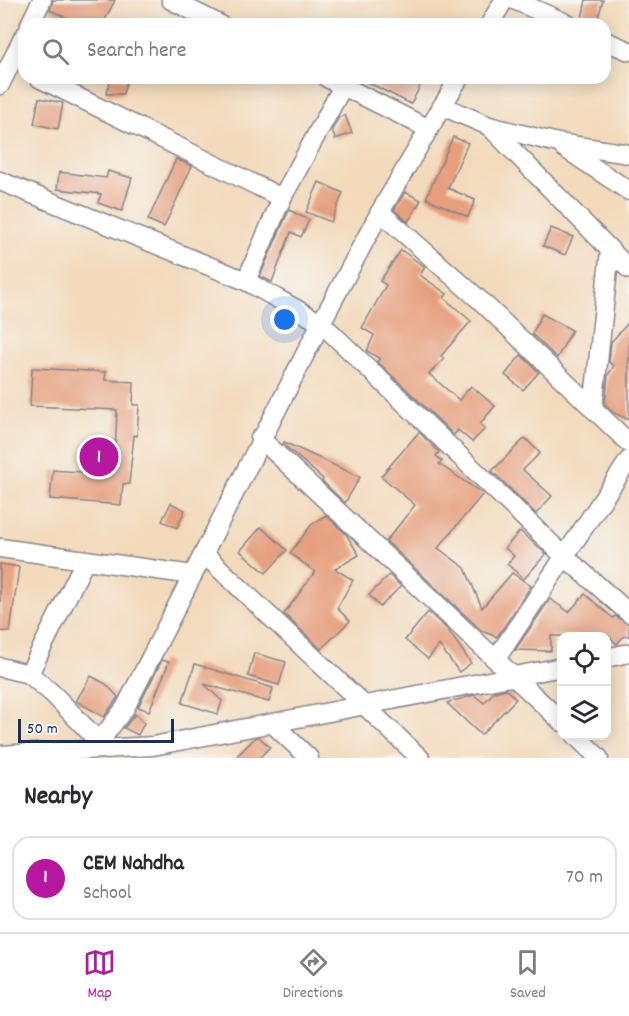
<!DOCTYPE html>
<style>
:root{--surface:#fff;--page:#f2f2f3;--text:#2b2b33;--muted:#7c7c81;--line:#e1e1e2;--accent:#b5179e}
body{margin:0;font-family:Dekko,sans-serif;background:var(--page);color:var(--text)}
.controls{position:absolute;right:18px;bottom:18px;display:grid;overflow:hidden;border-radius:12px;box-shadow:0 3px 15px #0003}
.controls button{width:54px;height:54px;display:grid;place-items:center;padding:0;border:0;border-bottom:2px solid var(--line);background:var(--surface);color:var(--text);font:30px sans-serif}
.scale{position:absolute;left:18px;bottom:15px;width:156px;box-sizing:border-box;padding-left:6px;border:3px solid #1b2f5e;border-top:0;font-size:16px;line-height:21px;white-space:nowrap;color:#1b2f5e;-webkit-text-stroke:4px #f6f6f2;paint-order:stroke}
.you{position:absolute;left:285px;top:320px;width:21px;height:21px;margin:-15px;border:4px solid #fff;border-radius:50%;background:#1a73e8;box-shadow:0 0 0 9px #1a73e833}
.badge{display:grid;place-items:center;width:39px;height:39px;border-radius:50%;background:var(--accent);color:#fff;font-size:20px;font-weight:700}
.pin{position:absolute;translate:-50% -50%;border:3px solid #fff;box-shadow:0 2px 6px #0006}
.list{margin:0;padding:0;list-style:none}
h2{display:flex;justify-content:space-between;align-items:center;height:78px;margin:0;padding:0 24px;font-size:26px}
h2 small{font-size:20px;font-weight:400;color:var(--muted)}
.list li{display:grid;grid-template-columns:39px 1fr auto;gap:18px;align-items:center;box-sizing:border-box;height:84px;margin:0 12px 12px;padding:0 12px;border:2px solid var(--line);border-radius:18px}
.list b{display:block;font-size:22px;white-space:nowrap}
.list p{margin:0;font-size:20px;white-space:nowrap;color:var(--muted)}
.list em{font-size:20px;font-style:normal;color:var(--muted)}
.icon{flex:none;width:33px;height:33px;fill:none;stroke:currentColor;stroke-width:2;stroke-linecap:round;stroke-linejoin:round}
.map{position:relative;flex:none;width:629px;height:758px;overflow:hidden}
.search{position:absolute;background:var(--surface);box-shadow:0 3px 15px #0003;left:18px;right:18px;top:18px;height:66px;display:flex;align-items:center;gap:15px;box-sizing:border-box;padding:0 21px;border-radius:18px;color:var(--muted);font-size:22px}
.sheet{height:174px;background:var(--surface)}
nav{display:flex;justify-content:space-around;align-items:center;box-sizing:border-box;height:84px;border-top:2px solid var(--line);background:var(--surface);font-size:16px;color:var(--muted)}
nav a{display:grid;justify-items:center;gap:3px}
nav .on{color:var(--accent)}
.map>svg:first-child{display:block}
.building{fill:#e69e7b}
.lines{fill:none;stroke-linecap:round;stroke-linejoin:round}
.street-casing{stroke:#87848c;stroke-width:21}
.street{stroke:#fff;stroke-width:18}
</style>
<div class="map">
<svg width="629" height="758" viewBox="0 0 629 758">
<rect width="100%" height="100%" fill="#f6f6f2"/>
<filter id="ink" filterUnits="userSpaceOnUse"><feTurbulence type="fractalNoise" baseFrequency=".0167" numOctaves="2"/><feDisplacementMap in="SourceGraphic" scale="12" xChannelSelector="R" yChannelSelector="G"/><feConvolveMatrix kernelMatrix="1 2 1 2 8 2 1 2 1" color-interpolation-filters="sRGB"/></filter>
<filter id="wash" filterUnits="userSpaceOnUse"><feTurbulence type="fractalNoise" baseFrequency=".008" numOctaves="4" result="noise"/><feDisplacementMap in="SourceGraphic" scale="24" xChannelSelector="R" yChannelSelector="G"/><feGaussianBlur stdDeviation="1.35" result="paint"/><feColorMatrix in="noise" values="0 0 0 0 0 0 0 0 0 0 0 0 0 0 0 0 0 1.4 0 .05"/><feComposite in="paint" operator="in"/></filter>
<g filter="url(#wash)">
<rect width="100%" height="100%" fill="#f3dabb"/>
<g id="blocks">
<g class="building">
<path d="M 53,0 L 115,0 L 103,24 L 80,24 L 50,10 Z"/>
<path d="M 586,0 L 603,0 L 597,22 L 582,18 Z"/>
<path d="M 111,78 L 127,80 L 123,94 L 106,94 Z"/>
<path d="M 359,78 L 424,78 L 411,104 Z"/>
<path d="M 39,98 L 63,103 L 58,129 L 34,124 Z"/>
<path d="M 345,115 L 352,133 L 335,139 L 332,130 L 339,117 Z"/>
<path d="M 453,137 L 468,143 L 448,188 L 475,200 L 468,217 L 426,198 Z"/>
<path d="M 176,159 L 192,166 L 164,227 L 148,220 Z"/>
<path d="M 108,171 L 132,178 L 122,211 L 98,203 L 101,194 L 57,189 L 59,172 L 106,178 Z"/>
<path d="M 319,182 L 343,193 L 331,222 L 306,212 Z"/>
<path d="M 405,192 L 421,200 L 408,222 L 394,210 Z"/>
<path d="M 289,210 L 309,220 L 301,237 L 291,232 L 272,282 L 260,276 Z"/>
<path d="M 551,228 L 573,237 L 565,255 L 543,246 Z"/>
<path d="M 401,250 L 425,267 L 420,275 L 447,294 L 444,298 L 471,321 L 441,356 L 444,359 L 429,374 L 459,400 L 471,386 L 495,406 L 480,424 L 485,429 L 472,442 L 458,430 L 454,435 L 377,361 L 380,359 L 367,351 L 374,335 L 362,328 L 386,285 L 380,281 Z"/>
<path d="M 542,314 L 572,330 L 557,358 L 532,334 Z"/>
<path d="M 629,322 L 629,420 L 614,413 L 605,404 L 608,375 L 614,366 L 609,362 L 611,342 Z"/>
<path d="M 521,355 L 539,372 L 523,390 L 505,375 Z"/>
<path d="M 32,368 L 106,372 L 105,380 L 134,382 L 133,405 L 139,405 L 137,436 L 134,435 L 129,484 L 123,484 L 121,505 L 50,499 L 53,470 L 109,474 L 111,453 L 115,453 L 117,410 L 30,406 Z"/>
<path d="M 419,432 L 439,452 L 436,456 L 442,461 L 439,464 L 483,494 L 438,548 L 465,568 L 482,608 L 512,573 L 531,586 L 497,637 L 482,631 L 386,541 L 415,505 L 381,476 Z"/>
<path d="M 525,438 L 540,453 L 523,470 L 552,496 L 536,514 L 492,471 Z"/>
<path d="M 284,442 L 360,477 L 345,503 L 322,481 L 323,479 L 283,444 Z"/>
<path d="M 171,503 L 185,510 L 177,528 L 162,521 Z"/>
<path d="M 326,515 L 346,534 L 359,555 L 335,569 L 353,580 L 337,608 L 350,621 L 321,649 L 284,614 L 315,572 L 290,553 L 312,524 Z"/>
<path d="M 261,527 L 287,550 L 266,573 L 240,551 Z"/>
<path d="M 520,531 L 546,554 L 524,579 L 507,564 L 514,556 L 505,548 Z"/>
<path d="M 0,564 L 19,567 L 10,632 L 0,631 Z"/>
<path d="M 389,575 L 401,586 L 380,607 L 369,595 Z"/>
<path d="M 585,594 L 613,618 L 615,616 L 629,624 L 629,636 L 624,636 L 617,644 L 608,636 L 551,636 L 551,651 L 515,650 L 550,599 L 569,612 Z"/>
<path d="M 428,612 L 448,630 L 471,663 L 459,672 L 439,645 L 428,659 L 405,640 Z"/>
<path d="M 254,653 L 286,662 L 279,685 L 248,676 Z"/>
<path d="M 162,660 L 169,662 L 149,711 L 138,707 Z"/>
<path d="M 195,664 L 273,688 L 269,702 L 204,684 L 222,701 L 218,714 L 182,703 Z"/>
<path d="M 91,676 L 106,684 L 118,697 L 104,717 L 76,701 Z"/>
<path d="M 506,689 L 516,699 L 481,735 L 447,703 L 474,695 L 484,703 L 494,692 Z"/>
<path d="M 135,714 L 144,723 L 138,735 L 124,728 Z"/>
<path d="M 259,737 L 270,747 L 259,758 L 235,758 L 255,738 Z"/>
</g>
</g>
</g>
<g filter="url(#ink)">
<use href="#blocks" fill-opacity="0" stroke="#87848c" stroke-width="1.5"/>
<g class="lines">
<g class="street-casing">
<g id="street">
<path d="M 171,0 L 219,24"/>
<path d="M 514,0 L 568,24"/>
<path d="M 30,24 L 42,0"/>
<path d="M 490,24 L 504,0"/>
<path d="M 605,41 L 629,51"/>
<path d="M 39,78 L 282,198"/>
<path d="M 327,78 L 429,129"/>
<path d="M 0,85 L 24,36"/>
<path d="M 442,106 L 489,126 L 558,143 L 629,154"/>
<path d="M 489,126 L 629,269"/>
<path d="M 563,147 L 629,191"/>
<path d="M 0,181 L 246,281 L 321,323 L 564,556 L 629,613"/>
<path d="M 380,212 L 482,302 L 629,443"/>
<path d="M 246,281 L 282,198 L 343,86"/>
<path d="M 593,409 L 610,250"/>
<path d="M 260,438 L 562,722"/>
<path d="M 0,548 L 193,575"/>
<path d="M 204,554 L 420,758"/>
<path d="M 606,658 L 629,653"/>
<path d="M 496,659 L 629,460"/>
<path d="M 0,667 L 29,674 L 53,694 L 107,750"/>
<path d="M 29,674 L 85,561"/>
<path d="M 273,724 L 309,758"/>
<path d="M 576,736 L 599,758"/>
<path d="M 99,742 L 125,708 L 321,323 L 380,212 L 459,78"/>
<path d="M 0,755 L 153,746 L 562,667"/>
</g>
</g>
<use href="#street" class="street"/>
</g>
</g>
</svg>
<div class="controls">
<button><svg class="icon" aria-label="locate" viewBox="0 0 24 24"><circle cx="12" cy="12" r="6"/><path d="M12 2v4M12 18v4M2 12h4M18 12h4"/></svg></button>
<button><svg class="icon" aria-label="layers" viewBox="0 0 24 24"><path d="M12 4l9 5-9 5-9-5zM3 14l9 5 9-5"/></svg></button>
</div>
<div class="scale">50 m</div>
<div class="you"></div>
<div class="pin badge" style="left:99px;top:457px">1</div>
<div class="search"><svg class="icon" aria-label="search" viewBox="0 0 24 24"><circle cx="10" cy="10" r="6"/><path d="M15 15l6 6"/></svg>Search here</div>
</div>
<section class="sheet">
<h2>Nearby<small></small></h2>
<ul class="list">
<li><span class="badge">1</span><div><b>CEM Nahdha</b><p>School</p></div><em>70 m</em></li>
</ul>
</section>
<nav>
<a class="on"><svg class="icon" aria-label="map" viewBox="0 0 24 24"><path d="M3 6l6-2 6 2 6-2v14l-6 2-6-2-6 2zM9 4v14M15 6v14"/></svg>Map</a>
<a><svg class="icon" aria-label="directions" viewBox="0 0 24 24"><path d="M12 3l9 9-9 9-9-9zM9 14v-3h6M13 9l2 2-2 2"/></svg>Directions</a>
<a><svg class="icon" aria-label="saved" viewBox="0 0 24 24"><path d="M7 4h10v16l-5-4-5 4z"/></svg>Saved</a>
</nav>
